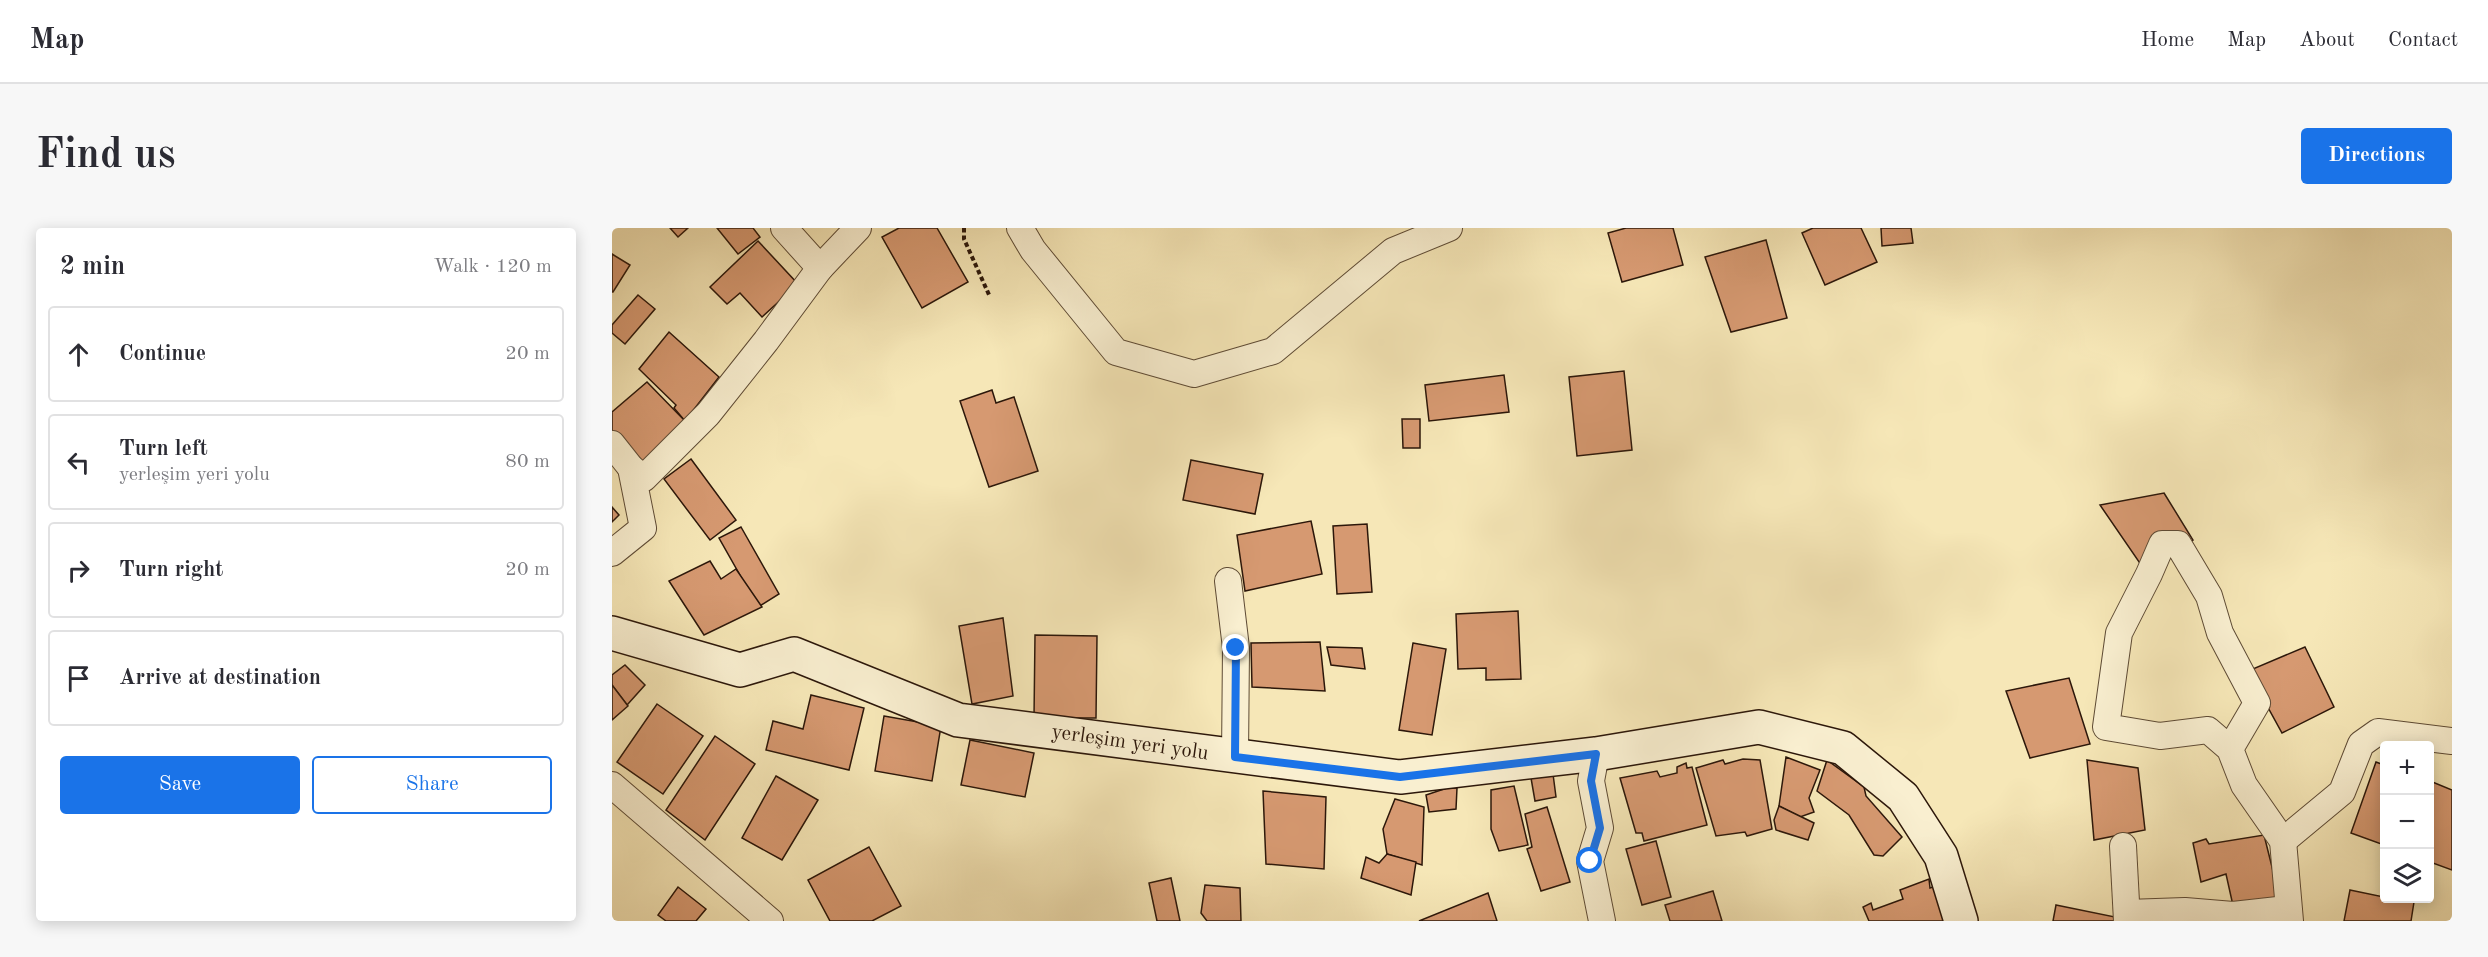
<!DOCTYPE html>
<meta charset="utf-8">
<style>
:root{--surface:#fff;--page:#f7f7f7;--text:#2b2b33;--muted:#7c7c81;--line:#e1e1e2;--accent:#1a73e8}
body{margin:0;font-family:"Old Standard TT",serif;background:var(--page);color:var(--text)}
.controls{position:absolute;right:18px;bottom:18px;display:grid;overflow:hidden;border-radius:6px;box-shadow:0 3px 15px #0003}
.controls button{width:54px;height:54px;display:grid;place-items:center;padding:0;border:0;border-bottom:2px solid var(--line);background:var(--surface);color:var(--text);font:30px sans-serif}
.stop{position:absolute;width:18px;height:18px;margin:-14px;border:4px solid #1a73e8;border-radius:50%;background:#fff}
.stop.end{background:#1a73e8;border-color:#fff;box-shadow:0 2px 6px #0008}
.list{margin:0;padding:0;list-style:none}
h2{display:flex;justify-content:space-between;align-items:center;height:78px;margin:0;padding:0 24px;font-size:26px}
h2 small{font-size:20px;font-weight:400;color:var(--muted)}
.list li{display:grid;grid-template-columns:39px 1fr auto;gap:18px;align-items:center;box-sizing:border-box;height:96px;margin:0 12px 12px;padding:0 12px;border:2px solid var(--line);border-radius:6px}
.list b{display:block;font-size:22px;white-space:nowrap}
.list p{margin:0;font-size:20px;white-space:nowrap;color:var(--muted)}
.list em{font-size:20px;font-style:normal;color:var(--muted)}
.actions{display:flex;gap:12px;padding:18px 24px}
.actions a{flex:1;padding:14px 0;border:2px solid var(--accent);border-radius:6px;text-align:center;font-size:21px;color:var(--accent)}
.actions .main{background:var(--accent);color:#fff}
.icon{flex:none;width:33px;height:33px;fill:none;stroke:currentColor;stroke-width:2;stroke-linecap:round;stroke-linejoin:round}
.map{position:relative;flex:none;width:1840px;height:693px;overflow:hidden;border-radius:6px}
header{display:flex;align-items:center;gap:36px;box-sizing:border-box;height:84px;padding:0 30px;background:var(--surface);border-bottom:2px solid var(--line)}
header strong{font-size:28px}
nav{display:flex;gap:33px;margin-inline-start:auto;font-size:21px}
.intro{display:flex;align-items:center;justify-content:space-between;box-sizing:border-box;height:144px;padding:0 36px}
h1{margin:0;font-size:42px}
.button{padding:15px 27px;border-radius:6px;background:var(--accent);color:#fff;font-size:21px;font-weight:700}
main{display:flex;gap:36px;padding:0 36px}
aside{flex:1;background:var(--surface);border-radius:6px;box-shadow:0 3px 15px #0003}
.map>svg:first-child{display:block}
.building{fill:#d69971;stroke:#2c170a;stroke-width:1.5}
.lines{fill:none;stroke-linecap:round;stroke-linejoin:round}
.street-casing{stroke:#5e4b35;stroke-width:28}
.secondary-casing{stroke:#2c170a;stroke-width:36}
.path{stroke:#2c170a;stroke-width:4;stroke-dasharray:4.5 3;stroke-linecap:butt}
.street{stroke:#f9efd0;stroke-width:26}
.secondary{stroke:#f9efd0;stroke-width:33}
.route{stroke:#1a73e8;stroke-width:8}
.labels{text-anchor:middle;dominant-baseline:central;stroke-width:6;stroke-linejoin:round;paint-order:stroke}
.street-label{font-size:21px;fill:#2c170a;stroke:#f9efd0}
</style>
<header>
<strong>Map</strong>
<nav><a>Home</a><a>Map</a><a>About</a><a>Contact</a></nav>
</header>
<div class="intro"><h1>Find us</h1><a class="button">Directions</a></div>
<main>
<aside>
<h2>2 min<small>Walk · 120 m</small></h2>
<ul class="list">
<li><svg class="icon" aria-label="ahead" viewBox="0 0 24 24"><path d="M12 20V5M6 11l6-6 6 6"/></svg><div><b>Continue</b></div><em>20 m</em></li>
<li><svg class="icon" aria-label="left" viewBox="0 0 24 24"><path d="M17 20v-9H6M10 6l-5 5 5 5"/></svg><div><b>Turn left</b><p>yerleşim yeri yolu</p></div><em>80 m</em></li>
<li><svg class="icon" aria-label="right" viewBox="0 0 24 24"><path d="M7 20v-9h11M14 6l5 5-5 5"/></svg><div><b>Turn right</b></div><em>20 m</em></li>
<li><svg class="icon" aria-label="arrive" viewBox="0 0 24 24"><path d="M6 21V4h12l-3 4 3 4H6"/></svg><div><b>Arrive at destination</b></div></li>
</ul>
<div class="actions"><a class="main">Save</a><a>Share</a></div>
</aside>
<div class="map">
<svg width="1840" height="693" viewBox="0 0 1840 693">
<rect width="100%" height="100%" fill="#f6e7b7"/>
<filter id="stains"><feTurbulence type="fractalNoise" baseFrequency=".00333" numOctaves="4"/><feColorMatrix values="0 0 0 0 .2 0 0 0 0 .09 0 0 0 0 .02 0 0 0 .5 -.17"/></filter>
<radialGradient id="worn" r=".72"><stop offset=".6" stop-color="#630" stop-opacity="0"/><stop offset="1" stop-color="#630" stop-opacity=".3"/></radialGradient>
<g class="building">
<path d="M 58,0 L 76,0 L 66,9 Z"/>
<path d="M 105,0 L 141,0 L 148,9 L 126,26 Z"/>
<path d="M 287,0 L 325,0 L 356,54 L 310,80 L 270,9 Z"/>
<path d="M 1014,0 L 1061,0 L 1071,37 L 1010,54 L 996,5 Z"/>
<path d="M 1201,0 L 1249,0 L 1265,34 L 1213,57 L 1190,5 Z"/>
<path d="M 1269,0 L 1299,0 L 1301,15 L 1270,18 Z"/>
<path d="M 1154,12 L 1175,90 L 1119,104 L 1093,29 Z"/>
<path d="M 146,13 L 186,56 L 150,89 L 128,65 L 115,76 L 98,59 Z"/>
<path d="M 0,26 L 18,37 L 1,64 L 0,64 Z"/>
<path d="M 26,67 L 43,81 L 13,116 L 0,105 L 0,97 Z"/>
<path d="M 57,104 L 107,149 L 73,193 L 62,180 L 64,177 L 27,141 Z"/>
<path d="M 1012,143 L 1020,222 L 965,228 L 957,149 Z"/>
<path d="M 892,147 L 897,184 L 817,193 L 813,157 Z"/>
<path d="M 35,154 L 73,193 L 33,242 L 0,204 L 0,184 Z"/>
<path d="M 380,162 L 384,175 L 402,169 L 426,243 L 377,259 L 348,173 Z"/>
<path d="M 790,191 L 808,191 L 808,220 L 791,220 Z"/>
<path d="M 79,231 L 124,292 L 98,312 L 52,251 Z"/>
<path d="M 579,232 L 651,246 L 643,286 L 571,272 Z"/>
<path d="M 1552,265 L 1581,312 L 1536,347 L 1488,277 Z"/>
<path d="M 0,279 L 7,287 L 0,294 Z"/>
<path d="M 699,293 L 710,346 L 633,363 L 625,307 Z"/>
<path d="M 755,296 L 760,364 L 725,366 L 721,298 Z"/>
<path d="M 129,299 L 167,366 L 146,379 L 107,310 Z"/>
<path d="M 98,333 L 109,351 L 124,341 L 150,379 L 92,407 L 57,353 Z"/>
<path d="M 906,383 L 909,451 L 874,452 L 874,440 L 846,441 L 844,386 Z"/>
<path d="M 391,390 L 401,468 L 360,476 L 347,398 Z"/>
<path d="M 423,407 L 485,408 L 484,490 L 422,490 Z"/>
<path d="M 708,414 L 713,463 L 640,459 L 639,415 Z"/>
<path d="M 801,415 L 834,421 L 820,507 L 787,502 Z"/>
<path d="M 715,419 L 750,420 L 753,441 L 719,437 Z"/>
<path d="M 1693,419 L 1722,479 L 1670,505 L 1636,443 Z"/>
<path d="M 13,437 L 33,457 L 15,477 L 0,457 L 0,447 Z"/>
<path d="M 1457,450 L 1478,516 L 1418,530 L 1394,463 Z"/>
<path d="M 0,457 L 16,478 L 0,492 Z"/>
<path d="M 199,467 L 252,480 L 237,542 L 154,522 L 161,493 L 191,501 Z"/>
<path d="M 45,476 L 91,508 L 51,566 L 5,534 Z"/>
<path d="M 272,488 L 329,498 L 320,553 L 263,543 Z"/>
<path d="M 103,508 L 143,536 L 93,612 L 54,582 Z"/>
<path d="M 358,512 L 422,525 L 413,569 L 349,557 Z"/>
<path d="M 1174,529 L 1208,542 L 1197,570 L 1202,584 L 1188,589 L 1167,578 Z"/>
<path d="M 1131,531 L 1148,532 L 1160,601 L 1135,608 L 1133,604 L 1104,608 L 1084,540 L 1111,532 L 1113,536 Z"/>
<path d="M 1215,532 L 1252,559 L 1254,568 L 1290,609 L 1271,628 L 1262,627 L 1237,587 L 1205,563 Z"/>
<path d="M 1475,532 L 1526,540 L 1533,602 L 1482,612 Z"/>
<path d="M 1764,534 L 1772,537 L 1772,617 L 1739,605 Z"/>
<path d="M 1074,535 L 1075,540 L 1080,539 L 1095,597 L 1032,613 L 1030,605 L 1024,605 L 1008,550 L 1045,543 L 1048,549 L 1065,545 L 1065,539 Z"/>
<path d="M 941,546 L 944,569 L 923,573 L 919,550 Z"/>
<path d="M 164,548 L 206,572 L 170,632 L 130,610 Z"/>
<path d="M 1818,553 L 1840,562 L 1840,642 L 1818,634 Z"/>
<path d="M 902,558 L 916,617 L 887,623 L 879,601 L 879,562 Z"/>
<path d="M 835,560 L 845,560 L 844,581 L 817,584 L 814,567 Z"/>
<path d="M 651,563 L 714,569 L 712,641 L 654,636 Z"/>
<path d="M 783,571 L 812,579 L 810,637 L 775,626 L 771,601 Z"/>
<path d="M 1167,578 L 1202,595 L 1196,612 L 1164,602 L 1162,592 Z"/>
<path d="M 935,579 L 958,654 L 929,663 L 915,621 L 920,619 L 913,586 Z"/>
<path d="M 1652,607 L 1668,671 L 1622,682 L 1614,646 L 1589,654 L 1581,615 L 1594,611 L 1597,616 Z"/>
<path d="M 1044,613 L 1059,669 L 1030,677 L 1014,621 Z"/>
<path d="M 257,619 L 289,678 L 260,693 L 218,693 L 196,652 Z"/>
<path d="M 775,626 L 804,634 L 799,667 L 749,650 L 754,629 L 767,635 Z"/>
<path d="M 559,650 L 568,693 L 545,693 L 537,655 Z"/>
<path d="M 1317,651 L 1318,660 L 1324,658 L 1336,693 L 1257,693 L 1251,679 L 1259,675 L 1261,682 L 1291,671 L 1288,662 Z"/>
<path d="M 593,657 L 628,660 L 629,693 L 595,693 L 589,685 Z"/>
<path d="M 66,659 L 94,681 L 84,693 L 54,693 L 46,687 Z"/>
<path d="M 1738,662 L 1772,669 L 1772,670 L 1802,674 L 1799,693 L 1732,693 Z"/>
<path d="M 1101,663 L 1110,693 L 1058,693 L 1053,677 Z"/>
<path d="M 876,665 L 885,693 L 807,693 Z"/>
<path d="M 1444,677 L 1508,690 L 1508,693 L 1441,693 Z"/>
</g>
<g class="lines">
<g class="street-casing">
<g id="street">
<path d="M 172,0 L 208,40"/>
<path d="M 408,0 L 421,22 L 504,124 L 582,146 L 661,123 L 781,23 L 837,0"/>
<path d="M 0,216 L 19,240"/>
<path d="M 0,325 L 31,300 L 19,240 L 32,250 L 96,186 L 154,113 L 208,40 L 246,0"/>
<path d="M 616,353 L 624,420 L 623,529"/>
<path d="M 1618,521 L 1596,502 L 1548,508 L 1494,499 L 1507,405 L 1537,346 L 1550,316 L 1566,316 L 1597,368 L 1608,405 L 1645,475 L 1618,521 L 1632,557 L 1671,613 L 1678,693"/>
<path d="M 984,526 L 979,553 L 988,600 L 978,633 L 990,693"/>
<path d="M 0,557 L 158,693"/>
<path d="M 1671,613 L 1730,564 L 1749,516 L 1766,504 L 1840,513"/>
<path d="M 1511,618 L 1515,693"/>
<path d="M 1515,685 L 1573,683 L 1621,687 L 1675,681"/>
</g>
</g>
<g class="secondary-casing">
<path id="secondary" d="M 0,405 L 128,442 L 182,426 L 346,492 L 788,549 L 984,526 L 1147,499 L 1231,520 L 1291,569 L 1329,628 L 1349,693"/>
</g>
<path class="path" d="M 352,0 L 352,11 L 378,69"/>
<use href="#street" class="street"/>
<use href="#secondary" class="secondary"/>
</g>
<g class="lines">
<path class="route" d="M 624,420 L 623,529 L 788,549 L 984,526 L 979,553 L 988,600 L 978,633"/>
</g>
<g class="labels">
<g class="street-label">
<text transform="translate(518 515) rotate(8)">yerleşim yeri yolu</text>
</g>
</g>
<rect width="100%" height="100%" filter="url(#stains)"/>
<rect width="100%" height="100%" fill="url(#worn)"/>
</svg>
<div class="controls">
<button>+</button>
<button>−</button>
<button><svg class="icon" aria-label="layers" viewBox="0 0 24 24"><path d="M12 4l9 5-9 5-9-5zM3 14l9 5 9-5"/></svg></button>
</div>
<div class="stop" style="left:978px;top:633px"></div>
<div class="stop end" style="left:624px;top:420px"></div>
</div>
</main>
